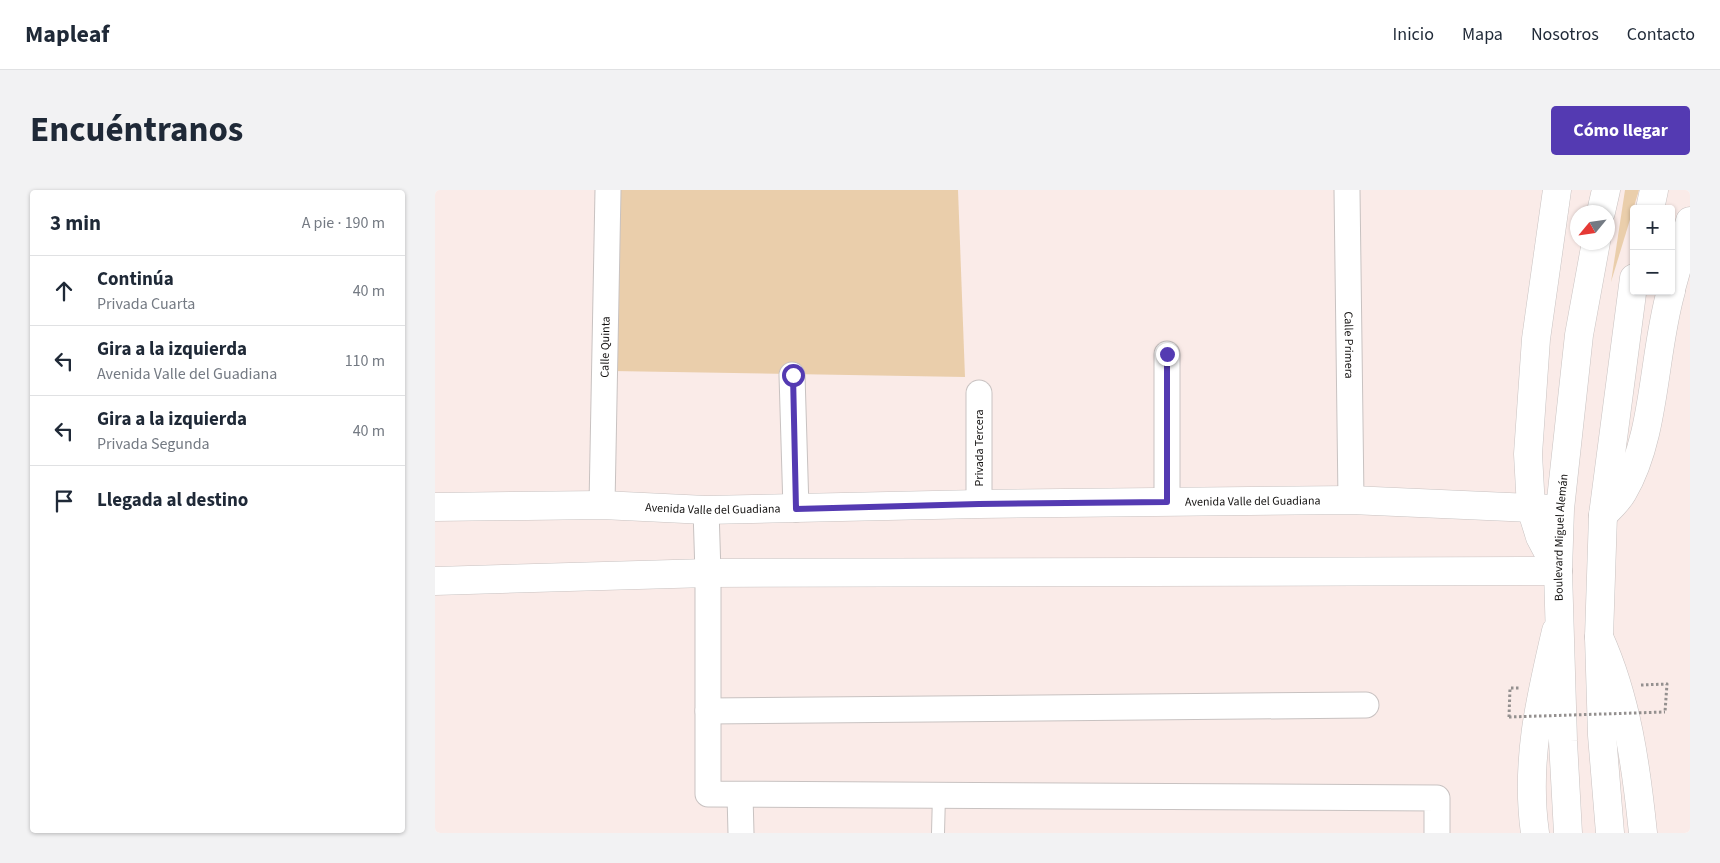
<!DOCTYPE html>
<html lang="es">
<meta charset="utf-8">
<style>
:root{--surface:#fff;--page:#f2f2f3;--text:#1f2937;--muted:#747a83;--line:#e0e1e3;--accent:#543ab2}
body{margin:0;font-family:"Source Sans 3",sans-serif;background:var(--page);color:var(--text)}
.controls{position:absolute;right:15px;top:15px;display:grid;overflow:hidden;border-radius:5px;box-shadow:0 1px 4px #0004}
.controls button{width:45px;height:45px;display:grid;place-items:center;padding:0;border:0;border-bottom:1px solid var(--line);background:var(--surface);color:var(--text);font:25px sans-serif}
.compass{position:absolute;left:1135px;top:15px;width:45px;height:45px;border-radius:50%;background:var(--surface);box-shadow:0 1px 4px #0004;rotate:241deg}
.stop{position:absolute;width:15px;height:15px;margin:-11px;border:4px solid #543ab2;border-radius:50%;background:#fff}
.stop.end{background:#543ab2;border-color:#fff;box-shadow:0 1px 5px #0008}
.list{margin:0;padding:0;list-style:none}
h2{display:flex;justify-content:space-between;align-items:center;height:65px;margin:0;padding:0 20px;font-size:21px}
h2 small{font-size:16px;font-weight:400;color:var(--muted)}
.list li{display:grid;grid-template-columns:32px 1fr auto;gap:15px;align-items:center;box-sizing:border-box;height:70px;padding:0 20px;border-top:1px solid var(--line)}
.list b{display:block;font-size:19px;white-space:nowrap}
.list p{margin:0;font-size:16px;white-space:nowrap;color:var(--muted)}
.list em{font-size:16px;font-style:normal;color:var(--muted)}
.icon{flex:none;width:28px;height:28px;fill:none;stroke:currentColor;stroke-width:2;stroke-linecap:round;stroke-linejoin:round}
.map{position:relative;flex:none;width:1255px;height:643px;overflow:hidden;border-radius:5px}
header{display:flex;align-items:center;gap:30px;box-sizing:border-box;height:70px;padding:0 25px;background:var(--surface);border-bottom:1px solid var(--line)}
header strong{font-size:24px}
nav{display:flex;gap:28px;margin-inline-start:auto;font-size:18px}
.intro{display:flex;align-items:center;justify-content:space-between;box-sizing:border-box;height:120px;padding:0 30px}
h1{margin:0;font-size:35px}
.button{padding:12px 22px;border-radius:5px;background:var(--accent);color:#fff;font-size:18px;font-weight:700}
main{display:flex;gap:30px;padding:0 30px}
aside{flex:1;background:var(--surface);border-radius:5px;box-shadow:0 1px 4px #0004}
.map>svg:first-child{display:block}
.built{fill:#faebe8;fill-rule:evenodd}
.green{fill:#eaceab}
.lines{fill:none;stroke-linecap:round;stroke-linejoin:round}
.service-casing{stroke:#c8c2c1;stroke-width:14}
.minor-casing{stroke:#c8c2c1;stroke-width:27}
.tertiary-casing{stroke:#c8c2c1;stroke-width:29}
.secondary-casing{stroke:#c8c2c1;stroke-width:29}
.trunk-casing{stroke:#c8c2c1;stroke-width:29}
.path{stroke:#94908f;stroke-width:3;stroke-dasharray:2.5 2.5;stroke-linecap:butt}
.service{stroke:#fff;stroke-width:12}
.minor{stroke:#fff;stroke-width:25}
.tertiary{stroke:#fff;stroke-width:28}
.secondary{stroke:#fff;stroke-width:28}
.trunk{stroke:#fff;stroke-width:28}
.path-bridge{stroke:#94908f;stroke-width:3;stroke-dasharray:2.5 2.5;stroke-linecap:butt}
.route{stroke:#543ab2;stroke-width:6}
.labels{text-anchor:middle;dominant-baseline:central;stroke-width:5;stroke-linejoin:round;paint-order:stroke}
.street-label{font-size:12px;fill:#12100f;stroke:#fff}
</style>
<header>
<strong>Mapleaf</strong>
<nav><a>Inicio</a><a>Mapa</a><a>Nosotros</a><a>Contacto</a></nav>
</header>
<div class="intro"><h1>Encuéntranos</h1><a class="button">Cómo llegar</a></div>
<main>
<aside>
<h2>3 min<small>A pie · 190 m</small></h2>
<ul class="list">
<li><svg class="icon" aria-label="ahead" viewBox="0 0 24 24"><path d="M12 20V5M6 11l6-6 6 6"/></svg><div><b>Continúa</b><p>Privada Cuarta</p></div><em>40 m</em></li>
<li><svg class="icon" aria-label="left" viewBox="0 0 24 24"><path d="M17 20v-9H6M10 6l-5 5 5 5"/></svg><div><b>Gira a la izquierda</b><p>Avenida Valle del Guadiana</p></div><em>110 m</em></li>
<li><svg class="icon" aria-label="left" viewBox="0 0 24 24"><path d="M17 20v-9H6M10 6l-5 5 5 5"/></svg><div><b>Gira a la izquierda</b><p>Privada Segunda</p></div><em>40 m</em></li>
<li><svg class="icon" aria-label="arrive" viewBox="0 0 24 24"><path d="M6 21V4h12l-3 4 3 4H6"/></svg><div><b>Llegada al destino</b></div></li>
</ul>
</aside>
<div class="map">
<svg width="1255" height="643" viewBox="0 0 1255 643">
<rect width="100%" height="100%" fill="#fffaf9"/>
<path class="built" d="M 0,0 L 1255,0 L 1255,643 L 0,643 ZM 1199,19 L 1236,19 L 1236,101 L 1199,101 ZM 1142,22 L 1172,22 L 1172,52 L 1142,52 Z"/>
<g class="green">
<path d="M 181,0 L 523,0 L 530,187 L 177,181 Z"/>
<path d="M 1190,0 L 1204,0 L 1176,92 Z"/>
</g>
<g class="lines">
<g class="service-casing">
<path id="service" d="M 503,643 L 504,605"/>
</g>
<g class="minor-casing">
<g id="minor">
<path id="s1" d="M 912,0 L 916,310"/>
<path d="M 357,185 L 361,319"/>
<path d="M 544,203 L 544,314"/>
<path d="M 732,312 L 732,164"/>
<path id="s2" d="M 167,315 L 173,0"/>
<path d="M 271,320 L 273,383 L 273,604 L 1002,608 L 1002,643"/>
<path d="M 273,521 L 931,515"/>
<path d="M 305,605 L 306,643"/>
</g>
</g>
<g class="tertiary-casing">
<g id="tertiary">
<path d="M 1164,447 C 1192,509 1201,575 1208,643"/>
<path d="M 1100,643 C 1090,573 1105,509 1121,441"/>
</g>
</g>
<g class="secondary-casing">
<g id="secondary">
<path id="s3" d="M 0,317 L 167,315 L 271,320 L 544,314 L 916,310 L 1118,319"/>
<path d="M 0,391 L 273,383 L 1123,381"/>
</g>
</g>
<g class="trunk-casing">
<g id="trunk">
<path d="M 1122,0 L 1101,149 L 1093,264 L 1096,318 L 1105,347 L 1123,381"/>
<path d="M 1215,19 L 1219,0"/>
<path d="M 1166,22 L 1171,0"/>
<path d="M 1236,99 L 1255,31"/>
<path d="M 1168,325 C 1175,318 1183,311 1188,302 C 1221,246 1218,164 1236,101"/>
<path id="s4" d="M 1133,643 L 1128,551 L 1123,381 L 1125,319 L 1144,145 L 1161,52"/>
<path d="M 1175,643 L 1167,545 L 1164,447 L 1168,325 L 1199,88"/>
</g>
</g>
<g class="path">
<path d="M 1206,495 L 1232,494 L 1230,522"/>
<path d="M 1074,527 L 1075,498 L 1085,498"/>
</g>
<use href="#service" class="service"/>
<use href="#minor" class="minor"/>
<use href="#tertiary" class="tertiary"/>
<use href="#secondary" class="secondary"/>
<use href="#trunk" class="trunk"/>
<path class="path-bridge" d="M 1074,527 L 1230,522"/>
</g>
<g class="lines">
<path class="route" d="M 358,185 L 361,319 L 544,314 L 732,312 L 732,164"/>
</g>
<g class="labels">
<g class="street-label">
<text stroke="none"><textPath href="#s1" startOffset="155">Calle Primera</textPath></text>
<text stroke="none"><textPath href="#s2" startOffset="158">Calle Quinta</textPath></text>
<text transform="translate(544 258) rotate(-90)">Privada Tercera</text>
<text stroke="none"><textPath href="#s3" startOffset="818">Avenida Valle del Guadiana</textPath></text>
<text stroke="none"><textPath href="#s3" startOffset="278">Avenida Valle del Guadiana</textPath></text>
<text stroke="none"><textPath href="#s4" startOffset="296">Boulevard Miguel Alemán</textPath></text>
</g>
</g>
</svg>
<div class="controls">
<button>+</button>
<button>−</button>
</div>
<svg class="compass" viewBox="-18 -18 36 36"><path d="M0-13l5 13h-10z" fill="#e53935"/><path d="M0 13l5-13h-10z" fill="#747a83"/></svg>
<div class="stop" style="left:358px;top:185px"></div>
<div class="stop end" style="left:732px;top:164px"></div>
</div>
</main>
